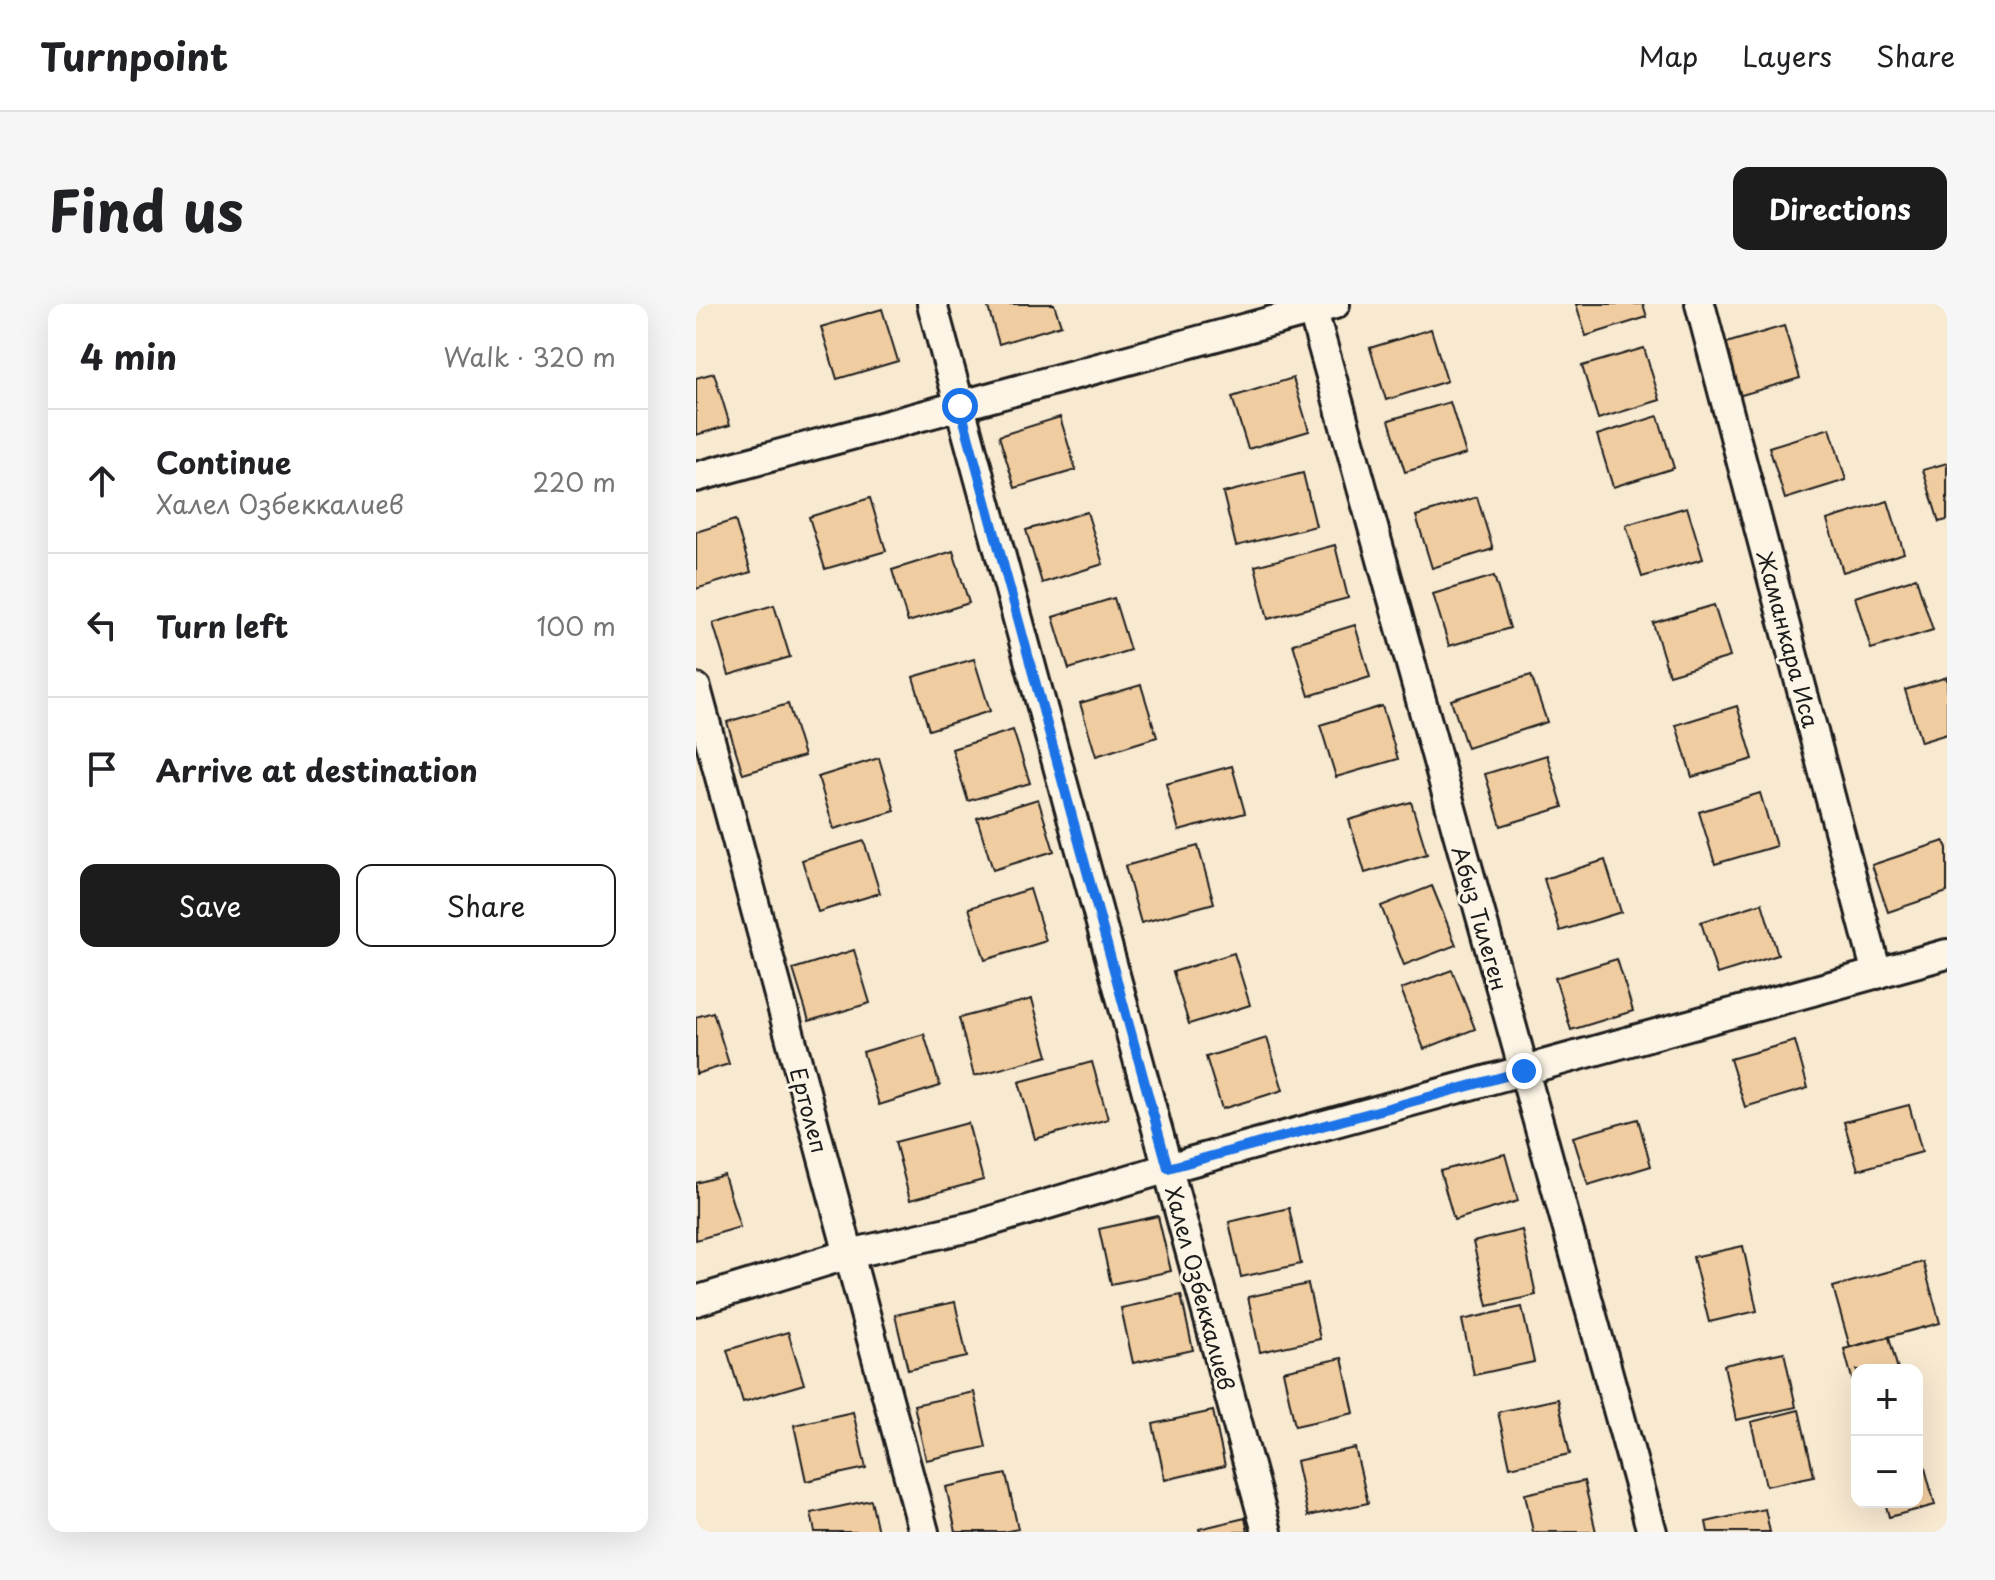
<!DOCTYPE html>
<meta charset="utf-8">
<style>
:root{--surface:#fff;--page:#f6f6f6;--text:#202124;--muted:#757577;--line:#e0e0e0;--accent:#1c1c1c}
body{margin:0;font-family:"Playpen Sans",sans-serif;background:var(--page);color:var(--text)}
.controls{position:absolute;right:24px;bottom:24px;display:grid;overflow:hidden;border-radius:16px;box-shadow:0 8px 32px #0002}
.controls button{width:72px;height:72px;display:grid;place-items:center;padding:0;border:0;border-bottom:2px solid var(--line);background:var(--surface);color:var(--text);font:40px sans-serif}
.stop{position:absolute;width:24px;height:24px;margin:-18px;border:6px solid #1a73e8;border-radius:50%;background:#fff}
.stop.end{background:#1a73e8;border-color:#fff;box-shadow:0 2px 8px #0008}
.list{margin:0;padding:0;list-style:none}
h2{display:flex;justify-content:space-between;align-items:center;height:104px;margin:0;padding:0 32px;font-size:34px}
h2 small{font-size:26px;font-weight:400;color:var(--muted)}
.list li{display:grid;grid-template-columns:52px 1fr auto;gap:24px;align-items:center;box-sizing:border-box;height:144px;padding:0 32px;border-top:2px solid var(--line)}
.list b{display:block;font-size:30px;white-space:nowrap}
.list p{margin:0;font-size:26px;white-space:nowrap;color:var(--muted)}
.list em{font-size:26px;font-style:normal;color:var(--muted)}
.actions{display:flex;gap:16px;padding:24px 32px}
.actions a{flex:1;padding:18px 0;border:2px solid var(--accent);border-radius:16px;text-align:center;font-size:28px;color:var(--accent)}
.actions .main{background:var(--accent);color:#fff}
.icon{flex:none;width:44px;height:44px;fill:none;stroke:currentColor;stroke-width:2;stroke-linecap:round;stroke-linejoin:round}
.map{position:relative;flex:none;width:1251px;height:1228px;overflow:hidden;border-radius:16px}
header{display:flex;align-items:center;gap:48px;box-sizing:border-box;height:112px;padding:0 40px;background:var(--surface);border-bottom:2px solid var(--line)}
header strong{font-size:38px}
nav{display:flex;gap:44px;margin-inline-start:auto;font-size:28px}
.intro{display:flex;align-items:center;justify-content:space-between;box-sizing:border-box;height:192px;padding:0 48px}
h1{margin:0;font-size:56px}
.button{padding:20px 36px;border-radius:16px;background:var(--accent);color:#fff;font-size:28px;font-weight:700}
main{display:flex;gap:48px;padding:0 48px}
aside{flex:1;background:var(--surface);border-radius:16px;box-shadow:0 8px 32px #0002}
.map>svg:first-child{display:block}
.building{fill:#f0cda1;stroke:#1c1c1c;stroke-width:2}
.lines{fill:none;stroke-linecap:round;stroke-linejoin:round}
.minor-casing{stroke:#1c1c1c;stroke-width:34}
.minor{stroke:#fcf5e5;stroke-width:28}
.route{stroke:#1a73e8;stroke-width:10}
.labels{text-anchor:middle;dominant-baseline:central;stroke-width:6;stroke-linejoin:round;paint-order:stroke}
.street-label{font-size:22px;fill:#1c1c1c;stroke:#fcf5e5}
</style>
<header>
<strong>Turnpoint</strong>
<nav><a>Map</a><a>Layers</a><a>Share</a></nav>
</header>
<div class="intro"><h1>Find us</h1><a class="button">Directions</a></div>
<main>
<aside>
<h2>4 min<small>Walk · 320 m</small></h2>
<ul class="list">
<li><svg class="icon" aria-label="ahead" viewBox="0 0 24 24"><path d="M12 20V5M6 11l6-6 6 6"/></svg><div><b>Continue</b><p>Халел Озбеккалиев</p></div><em>220 m</em></li>
<li><svg class="icon" aria-label="left" viewBox="0 0 24 24"><path d="M17 20v-9H6M10 6l-5 5 5 5"/></svg><div><b>Turn left</b></div><em>100 m</em></li>
<li><svg class="icon" aria-label="arrive" viewBox="0 0 24 24"><path d="M6 21V4h12l-3 4 3 4H6"/></svg><div><b>Arrive at destination</b></div></li>
</ul>
<div class="actions"><a class="main">Save</a><a>Share</a></div>
</aside>
<div class="map">
<svg width="1251" height="1228" viewBox="0 0 1251 1228">
<rect width="100%" height="100%" fill="#f8e9d1"/>
<filter id="ink" filterUnits="userSpaceOnUse"><feTurbulence type="fractalNoise" baseFrequency=".0125" numOctaves="2"/><feDisplacementMap in="SourceGraphic" scale="16" xChannelSelector="R" yChannelSelector="G"/><feConvolveMatrix kernelMatrix="1 2 1 2 8 2 1 2 1" color-interpolation-filters="sRGB"/></filter>
<g filter="url(#ink)">
<g class="building">
<path d="M 291,0 L 358,0 L 365,21 L 303,40 Z"/>
<path d="M 880,0 L 947,0 L 951,13 L 890,32 Z"/>
<path d="M 186,5 L 202,57 L 141,75 L 125,23 Z"/>
<path d="M 1088,22 L 1104,74 L 1042,92 L 1027,40 Z"/>
<path d="M 735,25 L 751,77 L 690,96 L 674,44 Z"/>
<path d="M 948,44 L 964,96 L 902,115 L 886,62 Z"/>
<path d="M 18,69 L 34,121 L 0,131 L 0,74 Z"/>
<path d="M 597,74 L 613,127 L 552,145 L 536,93 Z"/>
<path d="M 754,98 L 770,150 L 709,168 L 693,116 Z"/>
<path d="M 962,112 L 978,164 L 917,183 L 901,131 Z"/>
<path d="M 364,113 L 380,166 L 319,184 L 303,132 Z"/>
<path d="M 1134,124 L 1150,176 L 1089,195 L 1073,143 Z"/>
<path d="M 1251,159 L 1251,216 L 1243,218 L 1227,166 Z"/>
<path d="M 607,169 L 620,222 L 540,242 L 527,189 Z"/>
<path d="M 781,193 L 797,245 L 736,264 L 720,212 Z"/>
<path d="M 174,194 L 190,247 L 129,265 L 113,213 Z"/>
<path d="M 1192,197 L 1208,249 L 1147,268 L 1131,216 Z"/>
<path d="M 991,203 L 1007,255 L 946,273 L 930,221 Z"/>
<path d="M 391,208 L 407,260 L 346,279 L 330,226 Z"/>
<path d="M 39,216 L 55,268 L 0,285 L 0,228 Z"/>
<path d="M 639,241 L 652,294 L 572,315 L 559,262 Z"/>
<path d="M 257,247 L 273,299 L 212,318 L 196,266 Z"/>
<path d="M 798,272 L 814,324 L 753,342 L 737,290 Z"/>
<path d="M 1220,274 L 1237,326 L 1175,345 L 1159,293 Z"/>
<path d="M 418,294 L 434,346 L 373,365 L 357,313 Z"/>
<path d="M 78,301 L 94,353 L 33,371 L 17,319 Z"/>
<path d="M 1018,301 L 1034,353 L 973,371 L 957,319 Z"/>
<path d="M 659,321 L 674,373 L 613,392 L 597,340 Z"/>
<path d="M 278,355 L 294,407 L 233,426 L 217,373 Z"/>
<path d="M 835,371 L 851,418 L 771,444 L 755,396 Z"/>
<path d="M 1251,373 L 1251,430 L 1225,438 L 1209,386 Z"/>
<path d="M 445,381 L 461,433 L 400,452 L 384,399 Z"/>
<path d="M 92,400 L 108,452 L 47,470 L 31,418 Z"/>
<path d="M 686,402 L 702,455 L 640,473 L 624,421 Z"/>
<path d="M 1041,402 L 1057,455 L 996,473 L 980,421 Z"/>
<path d="M 317,426 L 334,479 L 272,497 L 256,445 Z"/>
<path d="M 851,451 L 867,503 L 805,522 L 789,470 Z"/>
<path d="M 183,454 L 199,507 L 138,525 L 122,473 Z"/>
<path d="M 536,462 L 549,509 L 483,527 L 470,480 Z"/>
<path d="M 1064,489 L 1080,542 L 1019,560 L 1003,508 Z"/>
<path d="M 342,495 L 358,547 L 297,566 L 281,514 Z"/>
<path d="M 715,498 L 731,550 L 669,569 L 653,516 Z"/>
<path d="M 168,537 L 184,589 L 122,608 L 106,556 Z"/>
<path d="M 1248,537 L 1251,544 L 1251,588 L 1192,608 L 1176,561 Z"/>
<path d="M 502,542 L 518,599 L 445,619 L 429,562 Z"/>
<path d="M 909,556 L 925,608 L 864,627 L 848,575 Z"/>
<path d="M 736,582 L 760,641 L 708,661 L 685,602 Z"/>
<path d="M 334,585 L 350,637 L 289,656 L 273,604 Z"/>
<path d="M 1066,599 L 1082,651 L 1021,670 L 1005,618 Z"/>
<path d="M 158,646 L 174,699 L 113,717 L 97,665 Z"/>
<path d="M 538,649 L 554,701 L 493,720 L 477,668 Z"/>
<path d="M 921,655 L 937,707 L 875,726 L 859,674 Z"/>
<path d="M 756,666 L 779,725 L 728,745 L 705,685 Z"/>
<path d="M 336,695 L 352,752 L 278,772 L 263,714 Z"/>
<path d="M 17,708 L 33,760 L 0,770 L 0,713 Z"/>
<path d="M 228,730 L 244,782 L 183,801 L 167,748 Z"/>
<path d="M 571,734 L 587,786 L 526,805 L 510,753 Z"/>
<path d="M 1099,737 L 1112,784 L 1049,803 L 1034,755 Z"/>
<path d="M 396,758 L 412,815 L 339,835 L 323,778 Z"/>
<path d="M 1213,801 L 1226,848 L 1162,866 L 1148,818 Z"/>
<path d="M 942,815 L 955,862 L 892,881 L 877,833 Z"/>
<path d="M 272,819 L 287,876 L 214,896 L 199,838 Z"/>
<path d="M 809,850 L 822,897 L 758,916 L 744,867 Z"/>
<path d="M 28,871 L 44,923 L 0,936 L 0,879 Z"/>
<path d="M 593,904 L 605,960 L 545,973 L 533,918 Z"/>
<path d="M 462,912 L 475,967 L 415,980 L 403,925 Z"/>
<path d="M 826,926 L 840,991 L 792,1002 L 777,938 Z"/>
<path d="M 1047,942 L 1061,1007 L 1013,1018 L 997,953 Z"/>
<path d="M 1227,958 L 1244,1019 L 1154,1043 L 1137,983 Z"/>
<path d="M 612,980 L 624,1035 L 564,1048 L 552,993 Z"/>
<path d="M 485,991 L 497,1046 L 437,1059 L 425,1004 Z"/>
<path d="M 259,998 L 271,1053 L 212,1066 L 199,1011 Z"/>
<path d="M 826,1003 L 838,1058 L 778,1071 L 766,1016 Z"/>
<path d="M 92,1028 L 108,1080 L 47,1098 L 31,1046 Z"/>
<path d="M 1193,1033 L 1202,1066 L 1161,1066 L 1161,1093 L 1148,1045 Z"/>
<path d="M 1088,1048 L 1100,1103 L 1040,1116 L 1028,1061 Z"/>
<path d="M 646,1054 L 658,1109 L 599,1122 L 587,1067 Z"/>
<path d="M 278,1088 L 290,1143 L 230,1156 L 218,1101 Z"/>
<path d="M 862,1095 L 874,1150 L 814,1163 L 802,1108 Z"/>
<path d="M 1103,1106 L 1118,1172 L 1070,1182 L 1055,1118 Z"/>
<path d="M 517,1107 L 529,1162 L 469,1176 L 457,1120 Z"/>
<path d="M 157,1108 L 170,1164 L 110,1177 L 98,1121 Z"/>
<path d="M 1221,1135 L 1239,1201 L 1193,1213 L 1189,1198 L 1221,1198 Z"/>
<path d="M 659,1144 L 672,1199 L 612,1212 L 600,1157 Z"/>
<path d="M 310,1170 L 322,1225 L 307,1228 L 260,1228 L 250,1183 Z"/>
<path d="M 888,1177 L 900,1228 L 837,1228 L 829,1190 Z"/>
<path d="M 175,1196 L 182,1228 L 119,1228 L 115,1209 Z"/>
<path d="M 1069,1205 L 1074,1228 L 1012,1228 L 1010,1218 Z"/>
<path d="M 549,1214 L 552,1228 L 504,1228 L 503,1225 Z"/>
</g>
<g class="lines">
<g class="minor-casing">
<g id="minor">
<path d="M 236,0 L 571,1228"/>
<path d="M 615,0 L 956,1228"/>
<path d="M 1004,0 L 1181,670"/>
<path d="M 0,173 L 639,0"/>
<path d="M 0,384 L 228,1228"/>
<path d="M 0,997 L 153,950 L 278,922 L 472,864 L 1251,650"/>
</g>
</g>
<use href="#minor" class="minor"/>
</g>
</g>
<g class="lines" filter="url(#ink)">
<path class="route" d="M 264,102 L 472,864 L 828,767"/>
</g>
<g class="labels">
<g class="street-label">
<text transform="translate(1093 335) rotate(75)">Жаманкара Иса</text>
<text transform="translate(785 614) rotate(74)">Абыз Тилеген</text>
<text transform="translate(114 806) rotate(75)">Ертолеп</text>
<text transform="translate(505 984) rotate(75)">Халел Озбеккалиев</text>
</g>
</g>
</svg>
<div class="controls">
<button>+</button>
<button>−</button>
</div>
<div class="stop" style="left:264px;top:102px"></div>
<div class="stop end" style="left:828px;top:767px"></div>
</div>
</main>
